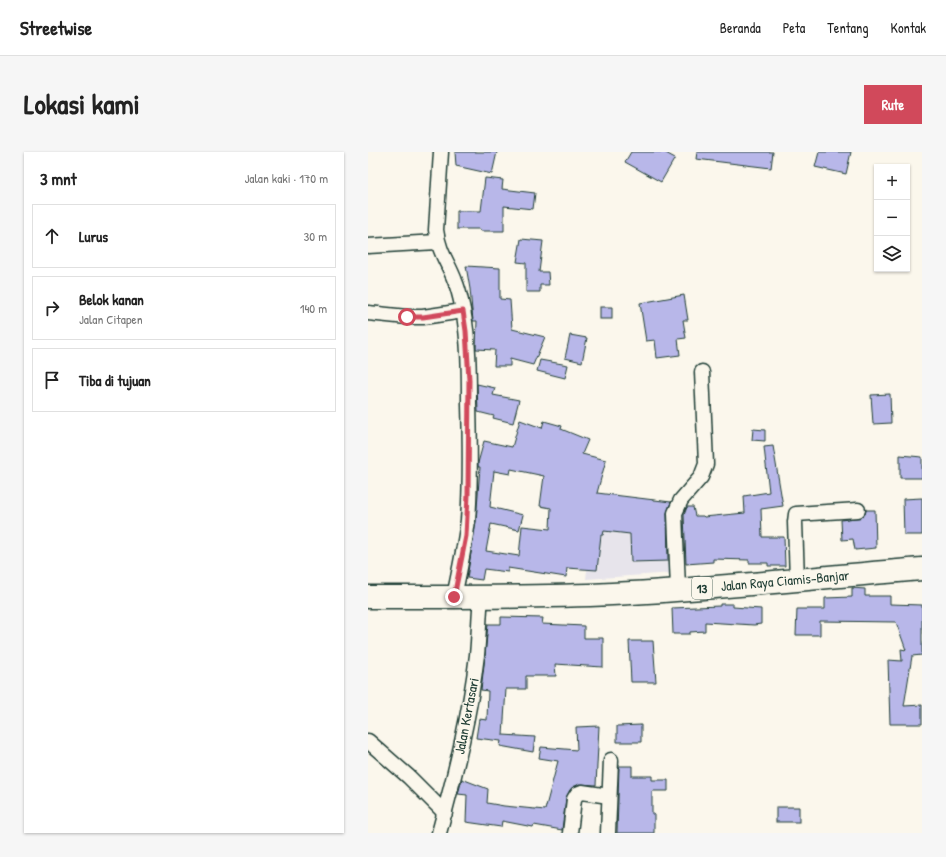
<!DOCTYPE html>
<html lang="id">
<meta charset="utf-8">
<style>
:root{--surface:#fff;--page:#f6f6f6;--text:#222;--muted:#767676;--line:#e0e0e0;--accent:#d1495b}
body{margin:0;font-family:"Patrick Hand",sans-serif;background:var(--page);color:var(--text)}
.controls{position:absolute;right:12px;top:12px;display:grid;overflow:hidden;border-radius:0px;box-shadow:0 1px 3px #0004}
.controls button{width:36px;height:36px;display:grid;place-items:center;padding:0;border:0;border-bottom:1px solid var(--line);background:var(--surface);color:var(--text);font:20px sans-serif}
.stop{position:absolute;width:12px;height:12px;margin:-9px;border:3px solid #d1495b;border-radius:50%;background:#fff}
.stop.end{background:#d1495b;border-color:#fff;box-shadow:0 1px 4px #0008}
.list{margin:0;padding:0;list-style:none}
h2{display:flex;justify-content:space-between;align-items:center;height:52px;margin:0;padding:0 16px;font-size:17px}
h2 small{font-size:13px;font-weight:400;color:var(--muted)}
.list li{display:grid;grid-template-columns:26px 1fr auto;gap:12px;align-items:center;box-sizing:border-box;height:64px;margin:0 8px 8px;padding:0 8px;border:1px solid var(--line);border-radius:0px}
.list b{display:block;font-size:15px;white-space:nowrap}
.list p{margin:0;font-size:13px;white-space:nowrap;color:var(--muted)}
.list em{font-size:13px;font-style:normal;color:var(--muted)}
.icon{flex:none;width:22px;height:22px;fill:none;stroke:currentColor;stroke-width:2;stroke-linecap:round;stroke-linejoin:round}
.map{position:relative;flex:none;width:554px;height:681px;overflow:hidden;border-radius:0px}
header{display:flex;align-items:center;gap:24px;box-sizing:border-box;height:56px;padding:0 20px;background:var(--surface);border-bottom:1px solid var(--line)}
header strong{font-size:19px}
nav{display:flex;gap:22px;margin-inline-start:auto;font-size:14px}
.intro{display:flex;align-items:center;justify-content:space-between;box-sizing:border-box;height:96px;padding:0 24px}
h1{margin:0;font-size:28px}
.button{padding:10px 18px;border-radius:0px;background:var(--accent);color:#fff;font-size:14px;font-weight:700}
main{display:flex;gap:24px;padding:0 24px}
aside{flex:1;background:var(--surface);border-radius:0px;box-shadow:0 1px 3px #0004}
.map>svg:first-child{display:block}
.built{fill:#e7e4eb}
.building{fill:#b8b7e9;stroke:#1f3d34;fill-rule:evenodd}
.lines{fill:none;stroke-linecap:round;stroke-linejoin:round}
.minor-casing{stroke:#1f3d34;stroke-width:17}
.trunk-casing{stroke:#1f3d34;stroke-width:25}
.minor{stroke:#fbf7ec;stroke-width:14}
.trunk{stroke:#fbf7ec;stroke-width:22}
.route{stroke:#d1495b;stroke-width:5}
.labels{text-anchor:middle;dominant-baseline:central;stroke-width:3;stroke-linejoin:round;paint-order:stroke}
.shield{fill:#fbf7ec;stroke:#61756b;stroke-width:1}
.shield-label{font-size:13px;font-weight:bold;fill:#1f3d34}
.street-label{font-size:14px;fill:#1f3d34;stroke:#fbf7ec}
</style>
<header>
<strong>Streetwise</strong>
<nav><a>Beranda</a><a>Peta</a><a>Tentang</a><a>Kontak</a></nav>
</header>
<div class="intro"><h1>Lokasi kami</h1><a class="button">Rute</a></div>
<main>
<aside>
<h2>3 mnt<small>Jalan kaki · 170 m</small></h2>
<ul class="list">
<li><svg class="icon" aria-label="ahead" viewBox="0 0 24 24"><path d="M12 20V5M6 11l6-6 6 6"/></svg><div><b>Lurus</b></div><em>30 m</em></li>
<li><svg class="icon" aria-label="right" viewBox="0 0 24 24"><path d="M7 20v-9h11M14 6l5 5-5 5"/></svg><div><b>Belok kanan</b><p>Jalan Citapen</p></div><em>140 m</em></li>
<li><svg class="icon" aria-label="arrive" viewBox="0 0 24 24"><path d="M6 21V4h12l-3 4 3 4H6"/></svg><div><b>Tiba di tujuan</b></div></li>
</ul>
</aside>
<div class="map">
<svg width="554" height="681" viewBox="0 0 554 681">
<rect width="100%" height="100%" fill="#fbf7ec"/>
<filter id="ink" filterUnits="userSpaceOnUse"><feTurbulence type="fractalNoise" baseFrequency=".025" numOctaves="2"/><feDisplacementMap in="SourceGraphic" scale="8" xChannelSelector="R" yChannelSelector="G"/><feConvolveMatrix kernelMatrix="1 2 1 2 8 2 1 2 1" color-interpolation-filters="sRGB"/></filter>
<g filter="url(#ink)">
<path class="built" d="M 228,341 L 304,350 L 305,421 L 218,427 Z"/>
<g class="building">
<path d="M 87,0 L 129,0 L 124,22 L 88,14 Z"/>
<path d="M 263,0 L 296,0 L 307,6 L 293,30 L 257,10 Z"/>
<path d="M 329,0 L 405,0 L 403,16 L 328,7 Z"/>
<path d="M 451,0 L 483,0 L 478,22 L 447,15 Z"/>
<path d="M 117,26 L 135,28 L 134,37 L 167,41 L 165,57 L 136,54 L 136,79 L 112,79 L 112,77 L 89,77 L 89,59 L 113,59 Z"/>
<path d="M 153,87 L 175,89 L 171,120 L 180,120 L 181,133 L 172,133 L 172,140 L 158,140 L 158,111 L 149,110 Z"/>
<path d="M 98,114 L 132,116 L 132,147 L 142,148 L 144,177 L 177,185 L 165,213 L 142,207 L 142,214 L 126,214 L 127,198 L 108,197 L 109,169 L 105,169 L 102,137 Z"/>
<path d="M 316,143 L 320,168 L 315,168 L 318,186 L 310,187 L 312,203 L 289,206 L 287,188 L 278,189 L 272,151 Z"/>
<rect x="232" y="155" width="12" height="12"/>
<path d="M 202,183 L 219,186 L 214,210 L 197,206 Z"/>
<path d="M 172,208 L 200,213 L 197,226 L 169,219 Z"/>
<path d="M 109,232 L 127,236 L 125,243 L 151,248 L 145,271 L 125,266 L 126,264 L 110,260 Z"/>
<path d="M 522,242 L 523,271 L 505,272 L 503,243 Z"/>
<path d="M 152,268 L 174,276 L 176,269 L 194,274 L 193,277 L 220,288 L 214,302 L 238,308 L 229,341 L 303,350 L 299,361 L 300,409 L 263,410 L 262,382 L 236,379 L 235,383 L 233,383 L 229,418 L 199,416 L 198,425 L 140,416 L 140,420 L 116,417 L 114,428 L 99,426 L 108,369 L 112,315 L 110,315 L 110,311 L 116,289 L 144,295 ZM 143,317 L 176,324 L 172,354 L 183,356 L 182,377 L 154,374 L 151,404 L 118,399 L 123,372 L 151,378 L 155,363 L 122,355 L 126,319 L 142,322 Z"/>
<path d="M 385,277 L 397,278 L 397,289 L 384,288 Z"/>
<path d="M 405,294 L 415,354 L 393,357 L 394,385 L 416,385 L 417,414 L 400,414 L 400,411 L 381,411 L 381,408 L 345,407 L 345,410 L 318,412 L 316,363 L 319,355 L 325,355 L 327,364 L 335,364 L 336,365 L 377,361 L 376,344 L 401,340 L 396,295 Z"/>
<path d="M 532,303 L 554,305 L 554,326 L 532,326 Z"/>
<path d="M 554,346 L 554,383 L 536,383 L 535,347 Z"/>
<path d="M 498,358 L 507,358 L 508,396 L 487,398 L 485,387 L 474,388 L 473,368 L 494,365 L 497,362 Z"/>
<path d="M 484,436 L 497,437 L 497,444 L 522,444 L 522,452 L 554,453 L 554,503 L 544,504 L 536,554 L 554,553 L 554,572 L 522,572 L 520,508 L 534,509 L 533,497 L 538,498 L 528,470 L 452,469 L 452,483 L 428,483 L 429,457 L 457,457 L 457,446 L 484,445 Z"/>
<path d="M 352,452 L 365,452 L 365,455 L 393,457 L 393,472 L 386,473 L 337,470 L 337,479 L 322,480 L 322,482 L 305,482 L 304,456 L 352,454 Z"/>
<path d="M 133,465 L 175,466 L 174,472 L 216,474 L 216,486 L 235,486 L 235,515 L 187,512 L 188,524 L 158,524 L 158,537 L 138,537 L 135,583 L 167,585 L 165,600 L 132,594 L 133,589 L 108,586 L 111,567 L 119,568 L 120,539 L 113,538 L 117,504 L 120,472 L 133,472 Z"/>
<path d="M 261,489 L 285,489 L 288,530 L 263,530 Z"/>
<path d="M 273,573 L 273,590 L 249,590 L 249,574 Z"/>
<path d="M 231,574 L 228,633 L 211,632 L 202,638 L 198,646 L 194,678 L 166,673 L 165,675 L 134,669 L 133,675 L 98,670 L 99,643 L 90,642 L 94,627 L 120,637 L 119,651 L 136,654 L 177,658 L 190,609 L 171,606 L 173,595 L 209,598 L 208,575 Z"/>
<path d="M 251,614 L 264,614 L 264,624 L 284,624 L 284,628 L 300,628 L 300,639 L 284,639 L 284,662 L 286,662 L 286,681 L 249,681 Z"/>
<rect x="408" y="655" width="23" height="15"/>
</g>
<g class="lines">
<g class="minor-casing">
<g id="minor">
<path d="M 73,0 L 68,78 C 71,101 80,110 87,129 C 91,138 93,149 95,158 C 101,189 101,221 101,252 C 102,290 103,329 100,368 C 97,394 91,420 86,445"/>
<path d="M 0,94 L 69,90"/>
<path d="M 0,161 L 39,165 L 55,165 L 95,159"/>
<path d="M 429,428 L 427,370 L 428,362 L 490,358"/>
<path d="M 310,437 L 307,361 L 313,348 L 333,325 L 338,312 L 334,220"/>
<path d="M 0,589 L 41,625 L 77,661"/>
<path d="M 71,681 C 87,622 102,563 109,503 C 111,483 111,464 113,445"/>
<path d="M 202,681 L 206,647 L 209,642 L 214,640 L 241,644"/>
<path d="M 240,681 L 243,608"/>
</g>
</g>
<g class="trunk-casing">
<path id="trunk" d="M 0,445 C 81,445 163,446 244,442 C 348,437 451,425 554,417"/>
</g>
<use href="#minor" class="minor"/>
<use href="#trunk" class="trunk"/>
</g>
</g>
<g class="lines" filter="url(#ink)">
<path class="route" d="M 39,165 L 55,165 L 95,159 L 98,179 L 101,228 L 100,343 L 98,384 L 86,445"/>
</g>
<g class="labels">
<rect class="shield" x="324" y="425" width="20" height="22" rx="3"/>
<g class="shield-label">
<text x="334" y="436">13</text>
</g>
<g class="street-label">
<text transform="translate(417 428) rotate(-5)">Jalan Raya Ciamis-Banjar</text>
<text transform="translate(98 564) rotate(-79)">Jalan Kertasari</text>
</g>
</g>
</svg>
<div class="controls">
<button>+</button>
<button>−</button>
<button><svg class="icon" aria-label="layers" viewBox="0 0 24 24"><path d="M12 4l9 5-9 5-9-5zM3 14l9 5 9-5"/></svg></button>
</div>
<div class="stop" style="left:39px;top:165px"></div>
<div class="stop end" style="left:86px;top:445px"></div>
</div>
</main>
